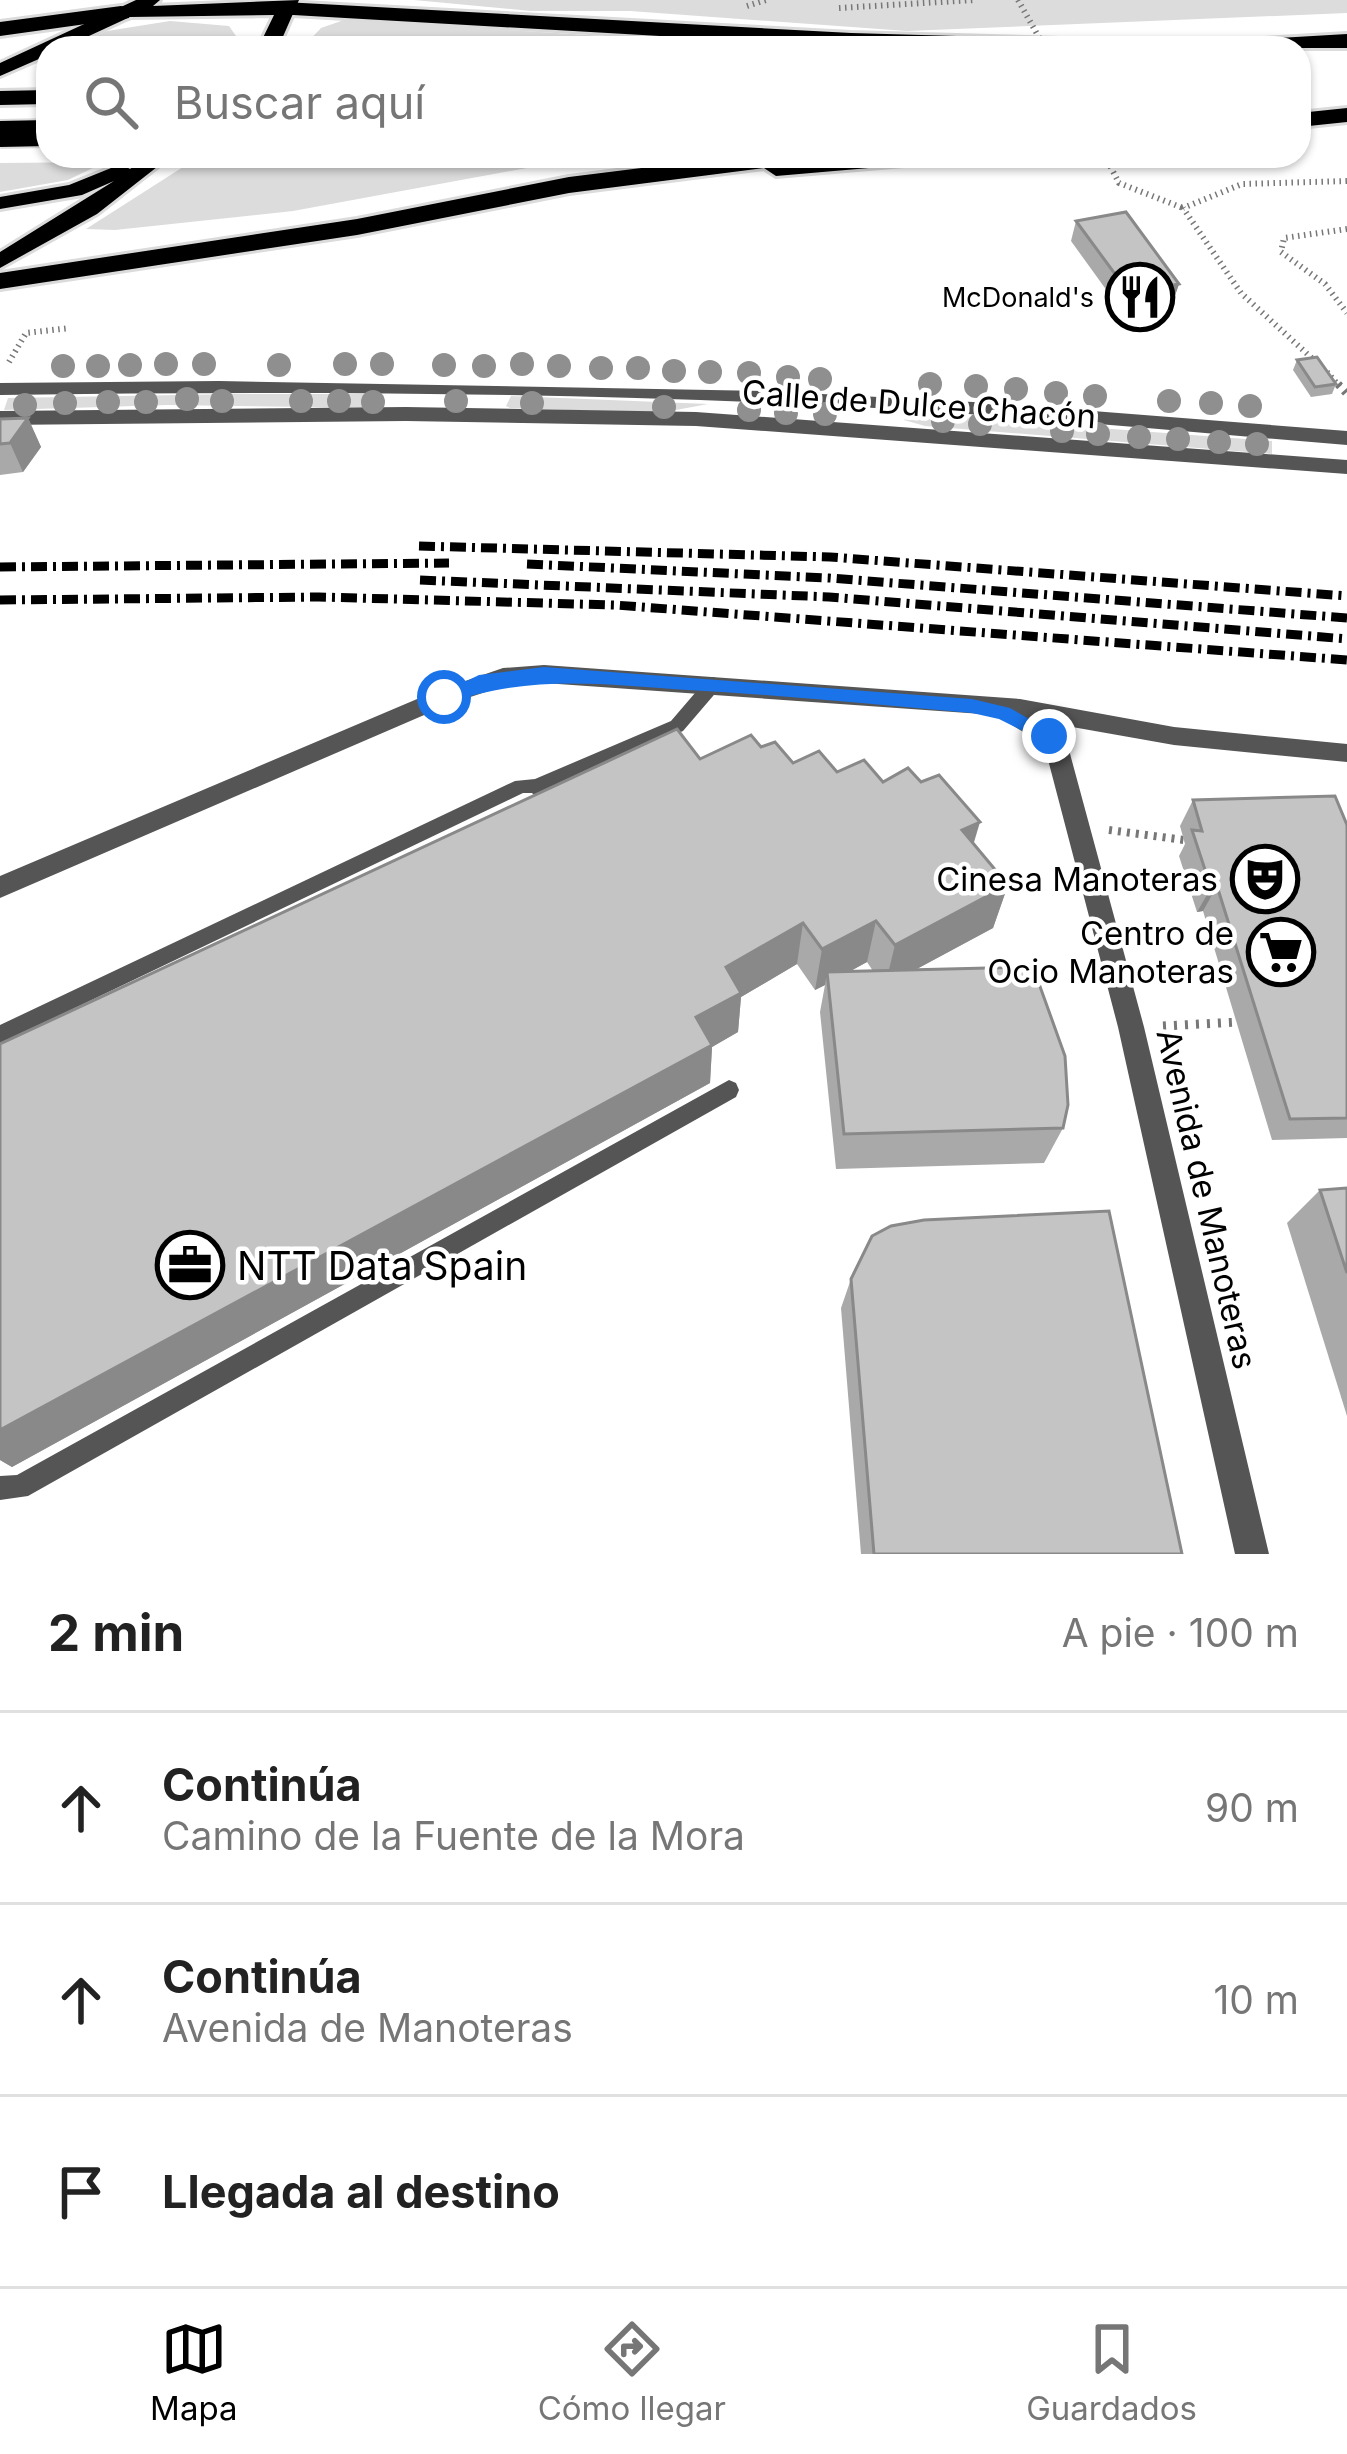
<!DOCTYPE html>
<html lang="es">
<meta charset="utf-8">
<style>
:root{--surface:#fff;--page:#f2f2f2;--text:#222;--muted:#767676;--line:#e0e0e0;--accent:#000}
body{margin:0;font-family:Inter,sans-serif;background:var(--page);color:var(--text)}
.stop{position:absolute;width:36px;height:36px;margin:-27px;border:9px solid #1a73e8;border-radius:50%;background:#fff}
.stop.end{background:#1a73e8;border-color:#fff;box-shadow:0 3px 12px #0008}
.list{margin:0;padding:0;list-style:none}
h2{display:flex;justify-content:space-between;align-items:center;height:156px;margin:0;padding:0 48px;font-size:51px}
h2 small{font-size:39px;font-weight:400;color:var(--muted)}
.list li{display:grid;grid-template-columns:78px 1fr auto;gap:36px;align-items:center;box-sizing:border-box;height:192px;padding:0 48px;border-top:3px solid var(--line)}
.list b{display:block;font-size:45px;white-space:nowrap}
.list p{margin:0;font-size:39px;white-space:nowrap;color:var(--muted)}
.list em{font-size:39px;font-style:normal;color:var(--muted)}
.icon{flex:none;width:66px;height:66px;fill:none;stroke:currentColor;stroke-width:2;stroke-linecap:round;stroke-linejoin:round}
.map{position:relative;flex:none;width:1347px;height:1554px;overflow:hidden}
.search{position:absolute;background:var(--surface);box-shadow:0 3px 9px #0004;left:36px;right:36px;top:36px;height:132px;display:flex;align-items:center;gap:30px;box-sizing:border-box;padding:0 42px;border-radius:36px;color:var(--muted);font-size:45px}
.sheet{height:732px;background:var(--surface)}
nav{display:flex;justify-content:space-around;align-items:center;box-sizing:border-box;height:168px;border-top:3px solid var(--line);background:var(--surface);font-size:33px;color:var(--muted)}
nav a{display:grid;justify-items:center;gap:6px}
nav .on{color:var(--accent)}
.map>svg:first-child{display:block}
.green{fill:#dcdcdc}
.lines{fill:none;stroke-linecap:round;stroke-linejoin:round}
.primary-casing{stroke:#dbdbdb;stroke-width:6}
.motorway-casing{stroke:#dbdbdb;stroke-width:6}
.path-far2{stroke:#777;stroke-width:6;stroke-dasharray:1.5 4.5;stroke-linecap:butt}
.path-far1{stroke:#777;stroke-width:8;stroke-dasharray:3 6;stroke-linecap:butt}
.path{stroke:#777;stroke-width:9;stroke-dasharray:3 8;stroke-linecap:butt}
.service{fill:#555;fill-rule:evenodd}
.minor{fill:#555;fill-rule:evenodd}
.primary{fill:#000;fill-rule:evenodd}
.motorway{fill:#000;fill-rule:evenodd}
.rail{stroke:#000;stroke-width:9;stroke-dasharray:16 6 3 6;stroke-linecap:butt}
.motorway-bridge-casing{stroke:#dbdbdb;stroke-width:30;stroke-linecap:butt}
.path-bridge{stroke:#777;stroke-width:6;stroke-dasharray:1.5 4.5;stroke-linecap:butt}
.motorway-bridge{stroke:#000;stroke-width:26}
.tree{fill:#8f8f8f}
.wall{fill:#a9a9a9;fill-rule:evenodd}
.shaded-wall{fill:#898989}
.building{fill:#c4c4c4;stroke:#898989;stroke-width:3}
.route{fill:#1a73e8}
.labels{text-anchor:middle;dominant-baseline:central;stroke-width:9;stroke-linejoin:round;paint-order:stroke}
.far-poi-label{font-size:27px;fill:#000;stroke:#fff;text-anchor:end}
.street-label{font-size:33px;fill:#000;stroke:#fff}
.poi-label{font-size:33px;fill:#000;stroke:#fff;text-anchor:end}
.near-poi-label{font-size:39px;fill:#000;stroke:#fff;text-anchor:start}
</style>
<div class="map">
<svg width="1347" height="1554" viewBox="0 0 1347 1554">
<rect width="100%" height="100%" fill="#fff"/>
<g class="green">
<path d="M 414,0 L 1347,0 L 1347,13 L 907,31 L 630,11 L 531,11 Z"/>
<path d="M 344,20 L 798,48 L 302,48 L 321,28 Z"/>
<path d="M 170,21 L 229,26 L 236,36 L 232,48 L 69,48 L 107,31 Z"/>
<path d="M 333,156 L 592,156 L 293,211 L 115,230 L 86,229 L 194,160 Z"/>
<path d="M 105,162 L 68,180 L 0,192 L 0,163 Z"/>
<path d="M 234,394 L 380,394 L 378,408 L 167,405 L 4,410 L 8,398 Z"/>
<path d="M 511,396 L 708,404 L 660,413 L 510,408 L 506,406 Z"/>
<path d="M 912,414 L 1272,441 L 1272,454 L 925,426 L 904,420 Z"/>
</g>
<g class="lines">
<g class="primary-casing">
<g id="primary">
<path d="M 136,0 L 160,0 L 153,6 L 299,0 L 278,48 L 258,48 L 274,15 L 130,17 L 63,48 L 48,48 L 48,55 L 0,76 L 0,63 Z"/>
<path d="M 148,156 L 171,156 L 97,214 L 0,268 L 0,252 L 114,181 L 82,195 L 0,209 L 0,197 L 69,185 L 121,164 L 130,169 Z"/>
</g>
</g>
<g class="motorway-casing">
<g id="motorway">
<path d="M 284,2 L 851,33 L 1131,41 L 1142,48 L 851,47 L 276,14 L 273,9 Z"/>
<path d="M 121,6 L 129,8 L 129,18 L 0,36 L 0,22 Z"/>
<path d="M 1347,34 L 1347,48 L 1219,48 L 1230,41 Z"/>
<path d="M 48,90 L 48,104 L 0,105 L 0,91 Z"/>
<path d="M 1347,108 L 1347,122 L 1299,127 L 1299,113 Z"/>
<path d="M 738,156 L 939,156 L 927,163 L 776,176 L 764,168 L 569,193 L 357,235 L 0,289 L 0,273 L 357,219 L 569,177 Z"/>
</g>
</g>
<g class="path-far2">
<path d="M 747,6 L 766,0"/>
<path d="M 839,8 L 975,0"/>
<path d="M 1105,156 L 1119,183 L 1183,208"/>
<path d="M 1347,229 L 1284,238 L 1281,252 L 1325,284 L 1347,313"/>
<path d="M 9,362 L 26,333 L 70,328"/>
<path d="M 1316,362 L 1241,293 L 1183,208 L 1242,184 L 1347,181"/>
<path d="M 1327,372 L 1340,387"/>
</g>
<g class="path-far1">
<path d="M 1338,384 L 1347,394"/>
<path d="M 1109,830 L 1184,840"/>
</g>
<path class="path" d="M 1163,1026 L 1239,1022"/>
<g class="service">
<path d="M 713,677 L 719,679 L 722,684 L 719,689 L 683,731 L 550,788 L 568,808 L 565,813 L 553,813 L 532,793 L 523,793 L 0,1044 L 0,1025 L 515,781 L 535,779 L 671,721 L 707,679 Z"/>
<path d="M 729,1080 L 736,1083 L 739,1090 L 736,1097 L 28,1496 L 0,1500 L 0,1476 L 17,1475 Z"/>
</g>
<g class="minor">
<path d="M 219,381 L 765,391 L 992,403 L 1347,431 L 1347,445 C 1190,432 1032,417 875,408 C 583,392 292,391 0,395 L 0,383 Z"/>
<path d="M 406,407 L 696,412 L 1347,460 L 1347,474 L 696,426 L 406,421 L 0,425 L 0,411 Z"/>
<path d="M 544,665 L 1020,699 L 1174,727 L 1347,744 L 1347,762 L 1174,745 L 1044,722 L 1069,750 L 1144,1027 L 1269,1554 L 1235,1554 L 1118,1027 L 1046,752 L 1033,738 L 996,715 L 544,683 L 504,686 L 452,703 L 0,898 L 0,876 L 436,691 L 503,668 Z"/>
</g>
<use href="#primary" class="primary"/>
<use href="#motorway" class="motorway"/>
<g class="rail">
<path d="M 419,546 L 830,557 L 1347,596"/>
<path d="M 527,564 L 829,578 L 1347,618"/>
<path d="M 0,567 L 449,563"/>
<path d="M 420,580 L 829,597 L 1347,639"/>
<path d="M 0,600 L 319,597 L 615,605 L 1347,660"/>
</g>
<g class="motorway-bridge-casing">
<path id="motorway-bridge" d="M 0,134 L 48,133"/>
</g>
<path class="path-bridge" d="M 1018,0 L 1045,48"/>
<use href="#motorway-bridge" class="motorway-bridge"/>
</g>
<g class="tree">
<circle cx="166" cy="364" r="12"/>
<circle cx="204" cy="364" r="12"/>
<circle cx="345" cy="364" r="12"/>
<circle cx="382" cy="364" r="12"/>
<circle cx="522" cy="364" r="12"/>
<circle cx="130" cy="365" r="12"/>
<circle cx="279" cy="365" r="12"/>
<circle cx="444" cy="365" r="12"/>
<circle cx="63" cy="366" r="12"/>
<circle cx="98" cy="366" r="12"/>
<circle cx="484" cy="366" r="12"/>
<circle cx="559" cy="366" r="12"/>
<circle cx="601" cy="368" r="12"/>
<circle cx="638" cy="368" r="12"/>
<circle cx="674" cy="371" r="12"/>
<circle cx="710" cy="372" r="12"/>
<circle cx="749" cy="373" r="12"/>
<circle cx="788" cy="377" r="12"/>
<circle cx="820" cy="379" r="12"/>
<circle cx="930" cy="384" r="12"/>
<circle cx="976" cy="386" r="12"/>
<circle cx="1016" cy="389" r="12"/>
<circle cx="1056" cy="393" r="12"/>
<circle cx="1095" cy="396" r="12"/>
<circle cx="187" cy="399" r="12"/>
<circle cx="222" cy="401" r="12"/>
<circle cx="301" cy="401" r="12"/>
<circle cx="339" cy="401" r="12"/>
<circle cx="456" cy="401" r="12"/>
<circle cx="1169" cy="401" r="12"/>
<circle cx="108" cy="402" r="12"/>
<circle cx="146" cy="402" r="12"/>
<circle cx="373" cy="402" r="12"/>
<circle cx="65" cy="403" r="12"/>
<circle cx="532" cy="403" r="12"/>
<circle cx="1211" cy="403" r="12"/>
<circle cx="25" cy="405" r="12"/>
<circle cx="1250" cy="406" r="12"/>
<circle cx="664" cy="407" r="12"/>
<circle cx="749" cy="410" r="12"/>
<circle cx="786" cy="413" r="12"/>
<circle cx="825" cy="414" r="12"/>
<circle cx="943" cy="421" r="12"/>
<circle cx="980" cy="424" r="12"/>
<circle cx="1062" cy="431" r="12"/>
<circle cx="1098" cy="434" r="12"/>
<circle cx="1139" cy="437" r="12"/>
<circle cx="1178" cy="439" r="12"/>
<circle cx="1219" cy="442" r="12"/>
<circle cx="1257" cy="444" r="12"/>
</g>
<g class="wall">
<path d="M 1076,221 L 1179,284 L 1172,304 L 1123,313 L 1071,241 Z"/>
<path d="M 1297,360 L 1336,384 L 1332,394 L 1311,397 L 1293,370 Z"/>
<path d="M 28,418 L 41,447 L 23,472 L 0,475 L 0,419 Z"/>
<path d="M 761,747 L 793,763 L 883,782 L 974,844 L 1008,885 L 993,928 L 915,970 L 1063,1128 L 1044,1163 L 836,1169 L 820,1012 L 825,985 L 815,990 L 797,964 L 741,997 L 738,1032 L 712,1047 L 710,1083 L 12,1467 L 0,1460 L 0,1044 L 700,759 ZM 867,962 L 873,971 L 850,971 Z"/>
<path d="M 1193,800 L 1347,825 L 1347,1138 L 1272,1140 L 1203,911 L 1197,912 L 1179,856 L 1185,844 L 1180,826 Z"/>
<path d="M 1347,1188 L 1347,1416 L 1287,1223 L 1320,1190 Z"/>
<path d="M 851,1279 L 1182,1554 L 861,1554 L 841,1308 Z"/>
</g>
<g class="shaded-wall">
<path d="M 1179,284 L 1172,304 L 1123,313 L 1129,293 Z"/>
<path d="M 28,418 L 41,447 L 23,472 L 10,443 Z"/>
<path d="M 980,822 L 967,866 L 962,830 Z"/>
<path d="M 1008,885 L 993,928 L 885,986 L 895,945 Z"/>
<path d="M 1217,886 L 1203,911 L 1197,912 L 1211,888 Z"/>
<path d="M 876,921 L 867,962 L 829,983 L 827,972 L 825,985 L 815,990 L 822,949 Z"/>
<path d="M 803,923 L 797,964 L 741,997 L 738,1032 L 712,1047 L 710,1083 L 12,1467 L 0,1460 L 0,1430 L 696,1017 L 726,967 Z"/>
</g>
<g class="building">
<path d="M 1126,212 L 1179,284 L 1129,293 L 1076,221 Z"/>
<path d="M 1317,357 L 1336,384 L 1315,387 L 1297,360 Z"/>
<path d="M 28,418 L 10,443 L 0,444 L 0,419 Z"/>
<path d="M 677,729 L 700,759 L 751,735 L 761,747 L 775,742 L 793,763 L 819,751 L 837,772 L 864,760 L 883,782 L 908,768 L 921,782 L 939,775 L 980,822 L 962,830 L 1008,885 L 895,945 L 876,921 L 822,949 L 803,923 L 726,967 L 741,993 L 696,1017 L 712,1045 L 0,1430 L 0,1044 Z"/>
<path d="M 1335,796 L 1347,825 L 1347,1118 L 1290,1119 L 1217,886 L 1211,888 L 1192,830 L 1202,831 L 1193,800 Z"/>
<path d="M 1033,967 L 1065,1056 L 1068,1105 L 1063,1128 L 844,1134 L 827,972 Z"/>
<path d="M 1347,1188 L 1347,1273 L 1320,1190 Z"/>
<path d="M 1109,1211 L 1182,1554 L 874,1554 L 851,1279 L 872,1236 L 891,1226 L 924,1220 Z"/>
</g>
<path class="route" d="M 544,667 L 972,699 L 1010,708 L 1059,736 L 1049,744 L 999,719 L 972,713 C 877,705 783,695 688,690 C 597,684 532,674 444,704 L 434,697 L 479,675 Z"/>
<defs>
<g id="restaurant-ring" transform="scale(3.45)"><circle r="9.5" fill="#fff" stroke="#000" stroke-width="1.5"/><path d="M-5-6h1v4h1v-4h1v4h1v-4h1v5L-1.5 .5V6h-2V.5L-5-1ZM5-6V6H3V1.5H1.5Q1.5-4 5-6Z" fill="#000"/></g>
<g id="theatre-ring" transform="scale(3.45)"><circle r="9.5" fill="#fff" stroke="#000" stroke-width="1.5"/><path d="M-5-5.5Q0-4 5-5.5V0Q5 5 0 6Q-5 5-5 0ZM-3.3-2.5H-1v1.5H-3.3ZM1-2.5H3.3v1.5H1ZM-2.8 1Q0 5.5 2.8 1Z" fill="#000"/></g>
<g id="supermarket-ring" transform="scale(3.45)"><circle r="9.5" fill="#fff" stroke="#000" stroke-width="1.5"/><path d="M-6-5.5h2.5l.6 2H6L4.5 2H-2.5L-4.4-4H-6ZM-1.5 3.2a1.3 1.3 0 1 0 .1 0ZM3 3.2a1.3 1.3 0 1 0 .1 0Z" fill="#000"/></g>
<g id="office-ring" transform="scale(3.45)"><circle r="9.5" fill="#fff" stroke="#000" stroke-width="1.5"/><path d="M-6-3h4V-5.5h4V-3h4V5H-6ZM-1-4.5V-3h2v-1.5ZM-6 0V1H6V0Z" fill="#000"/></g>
</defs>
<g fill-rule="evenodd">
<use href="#restaurant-ring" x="1140" y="297"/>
<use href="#theatre-ring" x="1265" y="879"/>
<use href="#supermarket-ring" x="1281" y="952"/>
<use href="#office-ring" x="190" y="1265"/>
</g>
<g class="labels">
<g class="far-poi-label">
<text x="1094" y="297">McDonald's</text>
</g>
<g class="street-label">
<text transform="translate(919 404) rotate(4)">Calle de Dulce Chacón</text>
<text transform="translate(1207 1199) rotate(77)">Avenida de Manoteras</text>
</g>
<g class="poi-label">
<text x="1218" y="879">Cinesa Manoteras</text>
<text x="1234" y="933">Centro de<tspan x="1234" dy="38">Ocio Manoteras</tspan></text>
</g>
<g class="near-poi-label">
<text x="237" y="1265">NTT Data Spain</text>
</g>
</g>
</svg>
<div class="stop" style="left:444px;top:697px"></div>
<div class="stop end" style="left:1049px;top:736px"></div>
<div class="search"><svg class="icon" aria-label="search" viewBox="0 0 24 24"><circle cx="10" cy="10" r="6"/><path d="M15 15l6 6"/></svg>Buscar aquí</div>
</div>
<section class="sheet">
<h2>2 min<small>A pie · 100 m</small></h2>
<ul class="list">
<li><svg class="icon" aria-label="ahead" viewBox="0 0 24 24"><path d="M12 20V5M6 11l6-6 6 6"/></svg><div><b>Continúa</b><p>Camino de la Fuente de la Mora</p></div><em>90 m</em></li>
<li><svg class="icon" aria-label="ahead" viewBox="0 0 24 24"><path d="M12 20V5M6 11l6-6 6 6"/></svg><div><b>Continúa</b><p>Avenida de Manoteras</p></div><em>10 m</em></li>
<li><svg class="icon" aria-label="arrive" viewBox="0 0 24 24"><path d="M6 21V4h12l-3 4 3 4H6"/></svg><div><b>Llegada al destino</b></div></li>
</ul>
</section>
<nav>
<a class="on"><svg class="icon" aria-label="map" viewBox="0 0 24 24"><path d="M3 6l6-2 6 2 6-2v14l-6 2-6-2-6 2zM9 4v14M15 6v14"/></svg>Mapa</a>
<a><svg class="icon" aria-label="directions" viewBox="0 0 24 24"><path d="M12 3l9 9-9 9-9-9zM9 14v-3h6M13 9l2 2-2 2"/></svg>Cómo llegar</a>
<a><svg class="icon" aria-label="saved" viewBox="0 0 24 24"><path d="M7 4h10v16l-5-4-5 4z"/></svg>Guardados</a>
</nav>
